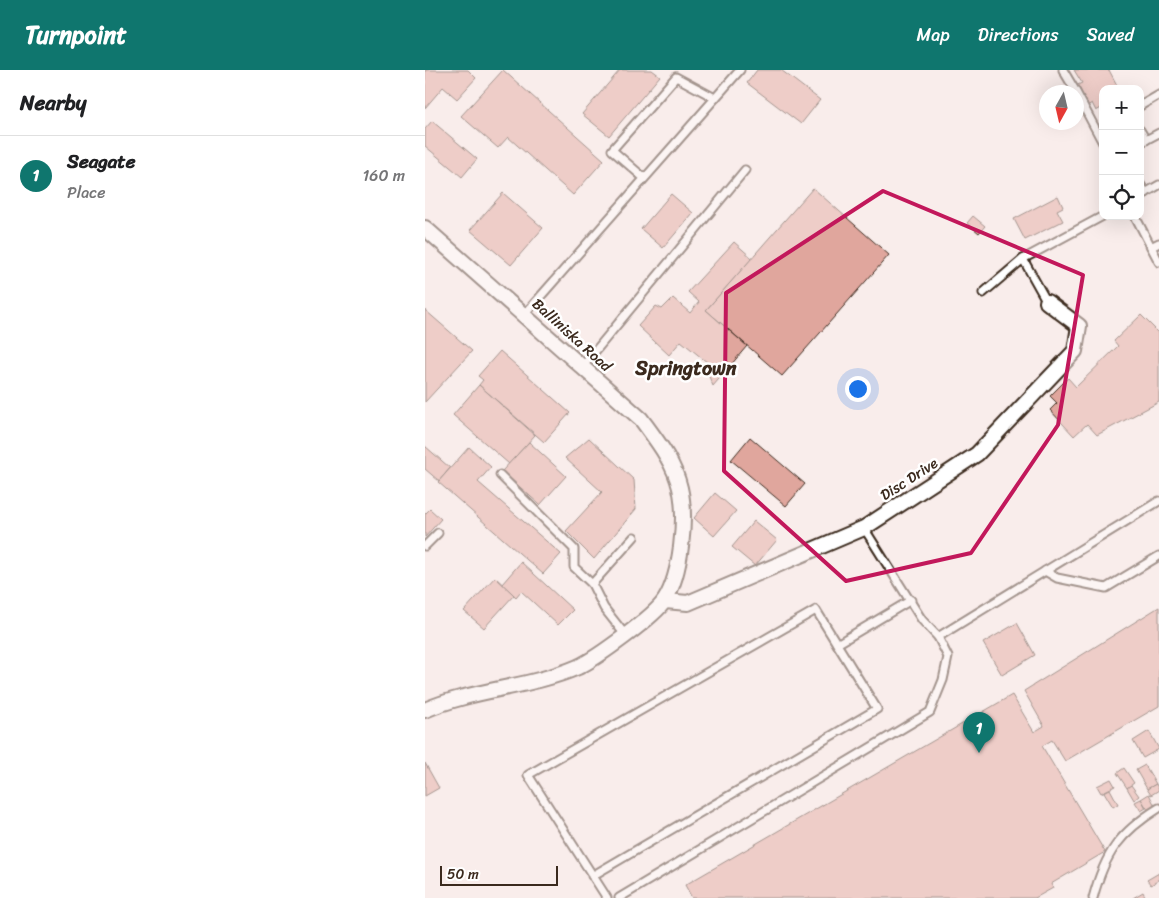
<!DOCTYPE html>
<meta charset="utf-8">
<style>
:root{--surface:#fff;--page:#f2f2f2;--text:#202124;--muted:#757577;--line:#e0e0e0;--accent:#0f766e}
body{margin:0;font-family:Sriracha,sans-serif;background:var(--page);color:var(--text)}
.controls{position:absolute;right:15px;top:15px;display:grid;overflow:hidden;border-radius:10px;box-shadow:0 5px 20px #0002}
.controls button{width:45px;height:45px;display:grid;place-items:center;padding:0;border:0;border-bottom:1px solid var(--line);background:var(--surface);color:var(--text);font:25px sans-serif}
.compass{position:absolute;left:614px;top:15px;width:45px;height:45px;border-radius:50%;background:var(--surface);box-shadow:0 5px 20px #0002;rotate:188deg}
.scale{position:absolute;left:15px;bottom:12px;width:118px;box-sizing:border-box;padding-left:5px;border:2px solid #3b2a1e;border-top:0;font-size:14px;line-height:18px;white-space:nowrap;color:#3b2a1e;-webkit-text-stroke:4px #fff;paint-order:stroke}
.you{position:absolute;left:432px;top:318px;width:18px;height:18px;margin:-12px;border:4px solid #fff;border-radius:50%;background:#1a73e8;box-shadow:0 0 0 8px #1a73e833}
.badge{display:grid;place-items:center;width:32px;height:32px;border-radius:50%;background:var(--accent);color:#fff;font-size:16px;font-weight:700}
.pin{position:absolute;translate:-50% -41px;filter:drop-shadow(0 1px 2px #0008)}
.pin::after{content:'';position:absolute;top:26px;width:18px;height:15px;background:inherit;clip-path:polygon(0 0,100% 0,50% 100%)}
.list{margin:0;padding:0;list-style:none}
h2{display:flex;justify-content:space-between;align-items:center;height:65px;margin:0;padding:0 20px;font-size:21px}
h2 small{font-size:16px;font-weight:400;color:var(--muted)}
.list li{display:grid;grid-template-columns:32px 1fr auto;gap:15px;align-items:center;box-sizing:border-box;height:80px;padding:0 20px;border-top:1px solid var(--line)}
.list b{display:block;font-size:19px;white-space:nowrap}
.list p{margin:0;font-size:16px;white-space:nowrap;color:var(--muted)}
.list em{font-size:16px;font-style:normal;color:var(--muted)}
.icon{flex:none;width:28px;height:28px;fill:none;stroke:currentColor;stroke-width:2;stroke-linecap:round;stroke-linejoin:round}
.map{position:relative;flex:none;width:734px;height:828px;overflow:hidden}
header{display:flex;align-items:center;gap:30px;box-sizing:border-box;height:70px;padding:0 25px;background:var(--accent);color:#fff}
header strong{font-size:24px}
nav{display:flex;gap:28px;margin-inline-start:auto;font-size:18px}
main{display:flex}
aside{flex:1;background:var(--surface)}
.map>svg:first-child{display:block}
.building{fill:#e0a69d;stroke:#3b2a1e}
.lines{fill:none;stroke-linecap:round;stroke-linejoin:round}
.lane-casing{stroke:#3b2a1e;stroke-width:11}
.street-casing{stroke:#3b2a1e;stroke-width:18}
.lane{stroke:#fff;stroke-width:7}
.street{stroke:#fff;stroke-width:14}
.marked{fill:none;stroke:#c2185b;stroke-width:4;stroke-linejoin:round}
.labels{text-anchor:middle;dominant-baseline:central;stroke-width:5;stroke-linejoin:round;paint-order:stroke}
.street-label{font-size:15px;fill:#3b2a1e;stroke:#fff}
.district-label{font-size:20px;font-weight:bold;fill:#3b2a1e;stroke:#fff}
</style>
<header>
<strong>Turnpoint</strong>
<nav><a>Map</a><a>Directions</a><a>Saved</a></nav>
</header>
<main>
<aside>
<h2>Nearby<small></small></h2>
<ul class="list">
<li><span class="badge">1</span><div><b>Seagate</b><p>Place</p></div><em>160 m</em></li>
</ul>
</aside>
<div class="map">
<svg width="734" height="828" viewBox="0 0 734 828">
<rect width="100%" height="100%" fill="#f9edeb"/>
<filter id="ink" filterUnits="userSpaceOnUse"><feTurbulence type="fractalNoise" baseFrequency=".02" numOctaves="2"/><feDisplacementMap in="SourceGraphic" scale="10" xChannelSelector="R" yChannelSelector="G"/><feConvolveMatrix kernelMatrix="1 2 1 2 8 2 1 2 1" color-interpolation-filters="sRGB"/></filter>
<g filter="url(#ink)">
<g class="building">
<path d="M 0,0 L 43,0 L 51,8 L 32,29 L 18,17 L 0,38 Z"/>
<path d="M 78,0 L 179,90 L 148,125 L 83,67 L 73,78 L 36,46 Z"/>
<path d="M 195,0 L 227,0 L 235,6 L 184,66 L 157,44 Z"/>
<path d="M 332,0 L 356,0 L 395,30 L 376,54 L 322,13 Z"/>
<path d="M 649,0 L 684,0 L 694,19 L 678,19 L 678,37 L 671,41 L 667,33 L 659,38 L 648,17 L 657,13 Z"/>
<path d="M 7,51 L 52,89 L 37,107 L 0,76 L 0,59 Z"/>
<path d="M 388,118 L 464,185 L 357,306 L 281,240 Z"/>
<path d="M 78,123 L 118,158 L 86,195 L 45,160 Z"/>
<path d="M 246,124 L 268,143 L 238,178 L 216,159 Z"/>
<path d="M 633,126 L 638,137 L 632,140 L 638,151 L 600,170 L 589,149 Z"/>
<path d="M 548,146 L 560,156 L 554,163 L 542,153 Z"/>
<path d="M 309,172 L 327,188 L 281,240 L 322,276 L 288,316 L 282,302 L 283,293 L 256,271 L 244,285 L 213,256 L 231,236 L 237,239 L 248,228 L 265,243 L 274,232 L 263,222 Z"/>
<path d="M 0,240 L 47,281 L 0,332 Z"/>
<path d="M 716,245 L 734,263 L 734,332 L 672,365 L 662,354 L 649,366 L 625,340 L 632,333 L 625,326 L 643,308 L 651,317 L 693,276 L 689,271 Z"/>
<path d="M 75,281 L 145,343 L 119,372 L 54,315 L 58,310 L 53,306 Z"/>
<path d="M 54,315 L 110,365 L 84,394 L 28,345 Z"/>
<path d="M 325,367 L 380,414 L 361,436 L 306,390 Z"/>
<path d="M 164,368 L 209,410 L 211,439 L 169,489 L 141,461 L 177,422 L 140,388 Z"/>
<path d="M 104,372 L 141,406 L 115,435 L 77,401 Z"/>
<path d="M 0,376 L 25,398 L 14,411 L 0,399 Z"/>
<path d="M 44,377 L 66,397 L 53,412 L 136,484 L 118,504 L 13,412 Z"/>
<path d="M 290,423 L 311,441 L 289,466 L 269,448 Z"/>
<path d="M 5,439 L 16,449 L 0,467 L 0,444 Z"/>
<path d="M 329,451 L 352,470 L 330,496 L 307,477 Z"/>
<path d="M 96,492 L 148,540 L 133,555 L 96,521 L 91,527 L 77,514 Z"/>
<path d="M 70,507 L 89,525 L 59,558 L 39,541 Z"/>
<path d="M 734,537 L 734,636 L 640,691 L 627,670 L 617,676 L 680,782 L 626,814 L 628,818 L 610,828 L 267,828 L 260,815 L 587,625 L 609,662 L 619,656 L 599,621 Z"/>
<path d="M 592,553 L 610,585 L 577,605 L 558,573 Z"/>
<path d="M 724,661 L 734,679 L 718,688 L 708,671 Z"/>
<path d="M 0,693 L 14,718 L 0,726 Z"/>
<path d="M 720,695 L 731,714 L 722,719 L 711,700 Z"/>
<path d="M 699,698 L 709,713 L 702,718 L 692,703 Z"/>
<path d="M 686,709 L 690,716 L 676,723 L 672,716 Z"/>
<path d="M 731,714 L 734,720 L 726,725 L 722,719 Z"/>
<path d="M 706,715 L 714,726 L 709,730 L 702,718 Z"/>
<path d="M 685,719 L 693,734 L 688,737 L 679,722 Z"/>
<path d="M 724,724 L 730,736 L 723,740 L 716,729 Z"/>
<path d="M 716,729 L 721,738 L 716,741 L 710,732 Z"/>
<path d="M 734,803 L 734,810 L 726,815 L 722,810 Z"/>
<path d="M 718,822 L 721,828 L 708,828 Z"/>
</g>
<g class="lines">
<g class="lane-casing">
<g id="lane">
<path d="M 638,0 L 651,22"/>
<path d="M 652,24 L 678,73"/>
<path d="M 715,36 L 734,25"/>
<path d="M 715,60 L 721,70"/>
<path d="M 715,73 L 734,63"/>
<path d="M 219,108 L 187,80 L 251,7 L 290,28"/>
<path d="M 715,114 L 721,123"/>
<path d="M 715,126 L 734,115"/>
<path d="M 710,146 L 734,192"/>
<path d="M 726,177 L 734,173"/>
<path d="M 558,223 L 598,189"/>
<path d="M 622,232 L 598,189 L 678,146"/>
<path d="M 100,244 L 315,0"/>
<path d="M 158,296 L 320,100"/>
<path d="M 75,405 L 149,479 L 149,497 L 167,514 L 179,538 L 201,566"/>
<path d="M 0,476 L 13,463"/>
<path d="M 620,501 L 632,508 L 681,518 L 734,486"/>
<path d="M 167,514 L 209,467"/>
<path d="M 513,567 L 734,431"/>
<path d="M 412,574 L 486,530"/>
<path d="M 167,806 L 452,639 L 391,540 L 103,705 L 182,828"/>
<path d="M 194,828 L 505,642 L 518,610 L 523,587 L 513,567 L 497,550 L 439,458"/>
<path d="M 668,828 C 680,783 695,762 734,738"/>
</g>
</g>
<g class="street-casing">
<g id="street">
<path d="M 0,158 L 216,349 C 232,371 249,392 255,418 C 262,448 256,504 240,530 C 230,546 172,588 153,597 C 104,618 49,619 0,640"/>
<path d="M 240,531 L 263,533 L 439,458 L 552,384 L 650,281 L 654,256 L 622,232"/>
</g>
</g>
<use href="#lane" class="lane"/>
<use href="#street" class="street"/>
</g>
</g>
<path d="M0 0H734V828H0ZM 458,121 L 658,205 L 633,355 L 546,483 L 421,511 L 299,401 L 301,223 Z" fill="#f9edeb" fill-opacity=".55" fill-rule="evenodd"/>
<path class="marked" d="M 458,121 L 658,205 L 633,355 L 546,483 L 421,511 L 299,401 L 301,223 Z"/>
<g class="labels">
<g class="street-label">
<text transform="translate(147 265) rotate(42)">Balliniska Road</text>
<text transform="translate(484 409) rotate(-33)">Disc Drive</text>
</g>
<g class="district-label">
<text x="261" y="298">Springtown</text>
</g>
</g>
</svg>
<div class="controls">
<button>+</button>
<button>−</button>
<button><svg class="icon" aria-label="locate" viewBox="0 0 24 24"><circle cx="12" cy="12" r="6"/><path d="M12 2v4M12 18v4M2 12h4M18 12h4"/></svg></button>
</div>
<svg class="compass" viewBox="-18 -18 36 36"><path d="M0-13l5 13h-10z" fill="#e53935"/><path d="M0 13l5-13h-10z" fill="#757577"/></svg>
<div class="scale">50 m</div>
<div class="you"></div>
<div class="pin badge" style="left:554px;top:683px">1</div>
</div>
</main>
